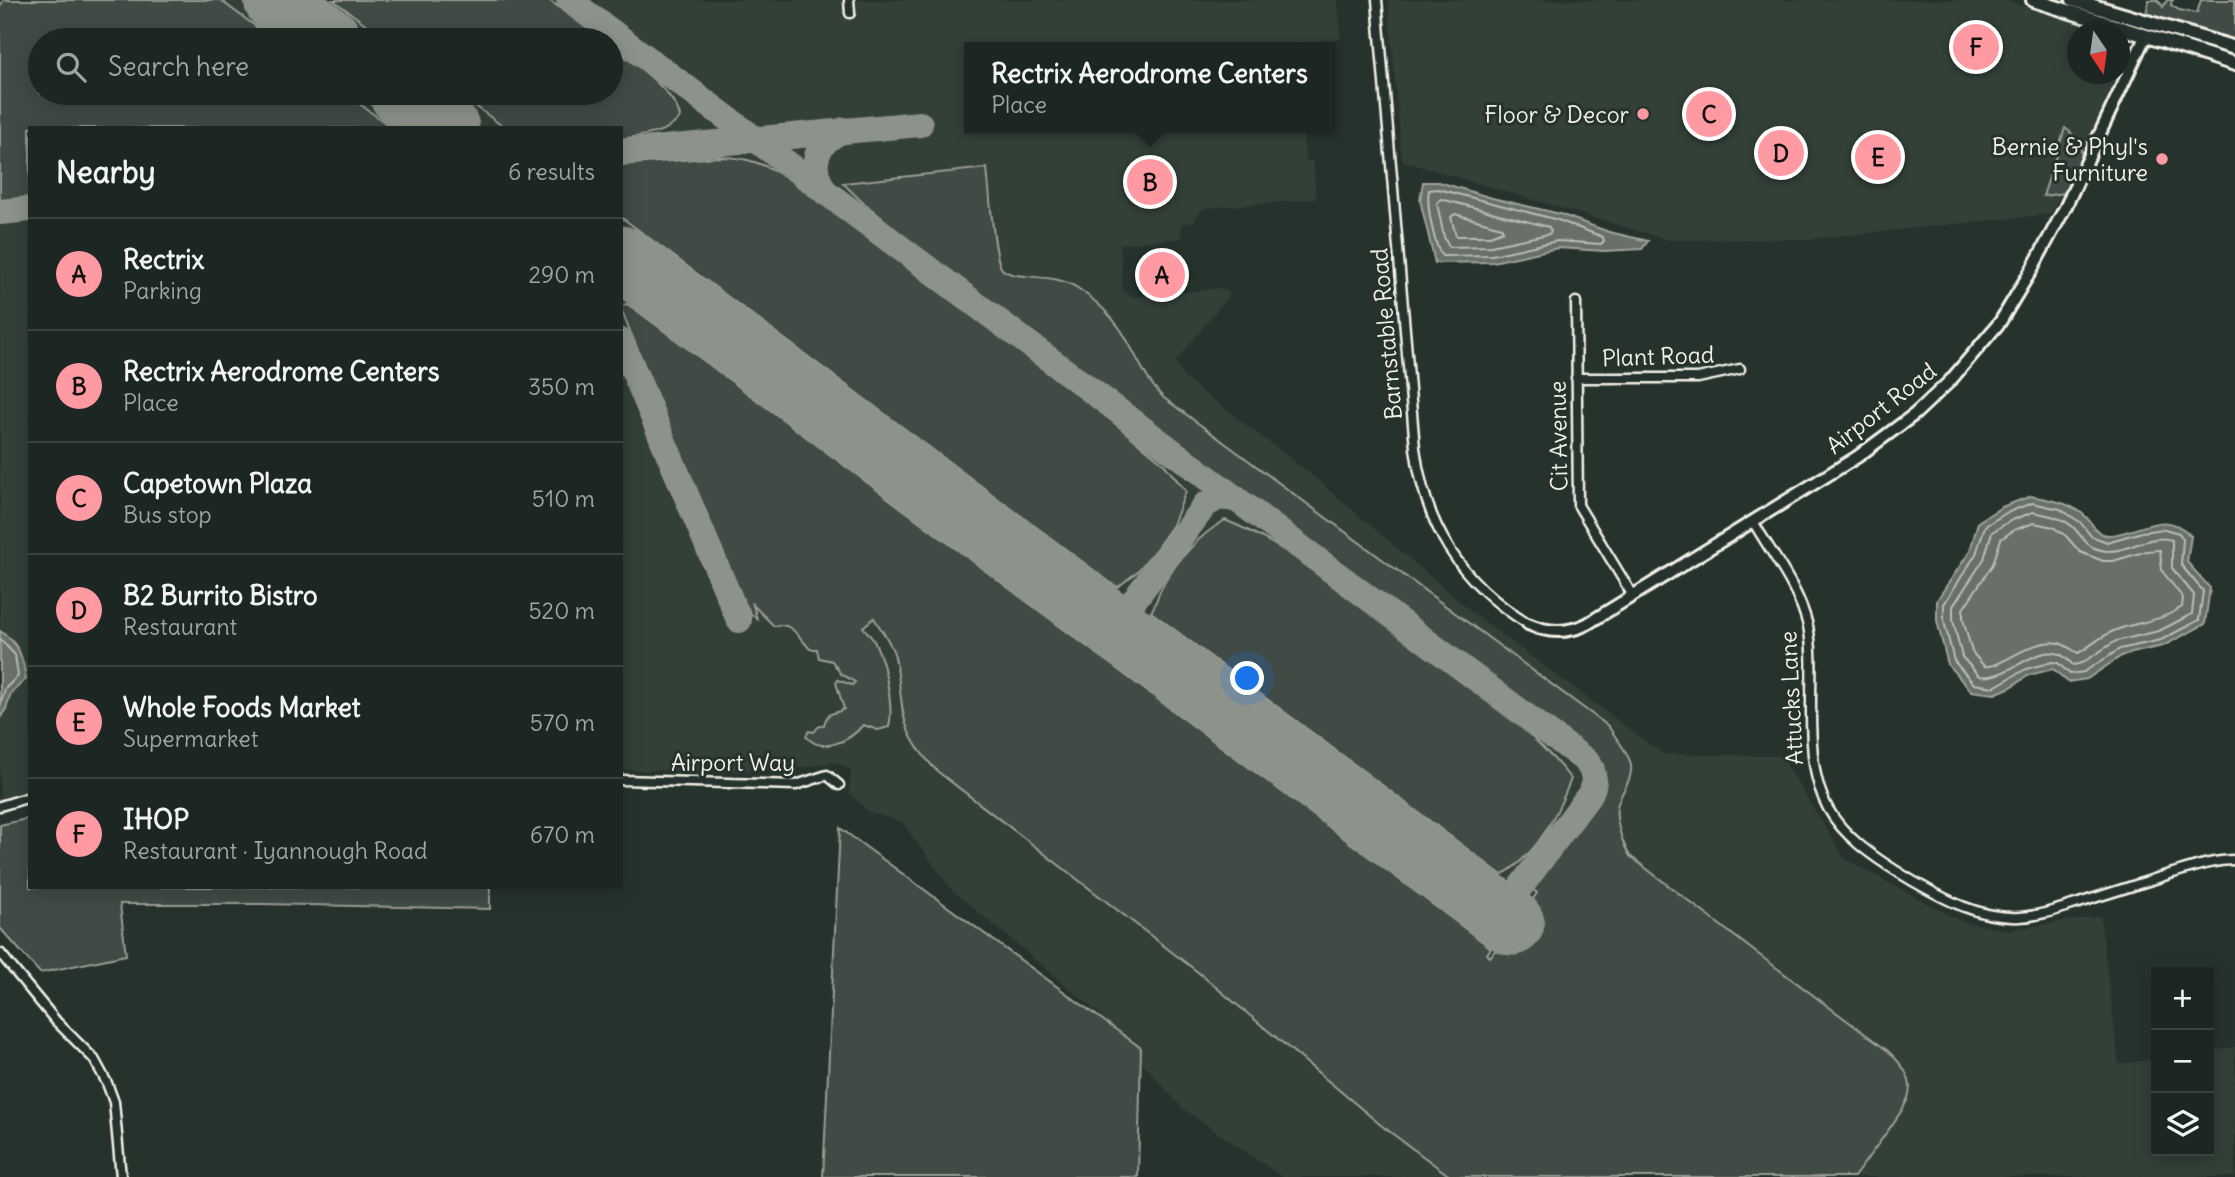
<!DOCTYPE html>
<meta charset="utf-8">
<style>
:root{--surface:#1c2622;--page:#252e2a;--text:#f1f3f6;--muted:#a0a5a5;--line:#3a4340;--accent:#ff9aa2}
body{margin:0;font-family:Delius,sans-serif;background:var(--page);color:var(--text)}
.controls{position:absolute;right:21px;bottom:21px;display:grid;overflow:hidden;border-radius:0px;box-shadow:0 4px 18px #0003}
.controls button{width:63px;height:63px;display:grid;place-items:center;padding:0;border:0;border-bottom:2px solid var(--line);background:var(--surface);color:var(--text);font:35px sans-serif}
.compass{position:absolute;left:2067px;top:21px;width:63px;height:63px;border-radius:50%;background:var(--surface);box-shadow:0 4px 18px #0003;rotate:167deg}
.you{position:absolute;left:1248px;top:679px;width:24px;height:24px;margin:-18px;border:5px solid #fff;border-radius:50%;background:#1a73e8;box-shadow:0 0 0 10px #1a73e833}
.badge{display:grid;place-items:center;width:46px;height:46px;border-radius:50%;background:var(--accent);color:#111;font-size:23px;font-weight:700}
.pin{position:absolute;translate:-50% -50%;border:4px solid #fff;box-shadow:0 2px 7px #0006}
.popup{position:absolute;left:964px;top:42px;width:371px;height:91px;box-sizing:border-box;display:grid;place-content:center;border-radius:0px;background:var(--surface);filter:drop-shadow(0 2px 5px #0005);font-size:23px;white-space:nowrap;color:var(--muted)}
.popup b{font-size:26px;color:var(--text)}
.popup::after{content:'';position:absolute;left:50%;top:100%;margin-left:-14px;border:14px solid transparent;border-top-color:var(--surface)}
.list{margin:0;padding:0;list-style:none}
h2{display:flex;justify-content:space-between;align-items:center;height:91px;margin:0;padding:0 28px;font-size:30px}
h2 small{font-size:23px;font-weight:400;color:var(--muted)}
.list li{display:grid;grid-template-columns:46px 1fr auto;gap:21px;align-items:center;box-sizing:border-box;height:112px;padding:0 28px;border-top:2px solid var(--line)}
.list b{display:block;font-size:26px;white-space:nowrap}
.list p{margin:0;font-size:23px;white-space:nowrap;color:var(--muted)}
.list em{font-size:23px;font-style:normal;color:var(--muted)}
.icon{flex:none;width:38px;height:38px;fill:none;stroke:currentColor;stroke-width:2;stroke-linecap:round;stroke-linejoin:round}
.map{position:relative;flex:none;width:2235px;height:1177px;overflow:hidden}
.search{position:absolute;background:var(--surface);box-shadow:0 4px 18px #0003;left:28px;top:28px;width:595px;height:77px;display:flex;align-items:center;gap:18px;box-sizing:border-box;padding:0 24px;border-radius:38px;color:var(--muted);font-size:26px}
.panel{position:absolute;background:var(--surface);box-shadow:0 4px 18px #0003;left:28px;top:126px;width:595px;height:763px;border-radius:0px}
.map>svg:first-child{display:block}
.built{fill:#333f39;fill-rule:evenodd}
.green{fill:#414b45;stroke:#9a9e96;stroke-width:2}
.water{fill:#676f68;stroke:#9fa39b;stroke-width:2}
.lines{fill:none;stroke-linecap:round;stroke-linejoin:round}
.shore{stroke:#bcbdb5;stroke-width:2}
.taxiway{stroke:#8d928a;stroke-width:26}
.runway{stroke:#8d928a;stroke-width:65}
.street-casing{stroke:#f4f1e8;stroke-width:13}
.secondary-casing{stroke:#f4f1e8;stroke-width:16}
.primary-casing{stroke:#f4f1e8;stroke-width:18}
.street{stroke:#26332d;stroke-width:8}
.secondary{stroke:#26332d;stroke-width:10}
.primary{stroke:#26332d;stroke-width:12}
.poi-dot{fill:#ff9aa2;stroke:#26332d;stroke-width:2.5}
.labels{text-anchor:middle;dominant-baseline:central;stroke-width:6;stroke-linejoin:round;paint-order:stroke}
.poi-label{font-size:23px;fill:#f4f1e8;stroke:#26332d;text-anchor:end}
.street-label{font-size:23px;fill:#f4f1e8;stroke:#26332d}
</style>
<div class="map">
<svg width="2235" height="1177" viewBox="0 0 2235 1177">
<rect width="100%" height="100%" fill="#26332d"/>
<filter id="ink" filterUnits="userSpaceOnUse"><feTurbulence type="fractalNoise" baseFrequency=".0143" numOctaves="2"/><feDisplacementMap in="SourceGraphic" scale="14" xChannelSelector="R" yChannelSelector="G"/><feConvolveMatrix kernelMatrix="1 2 1 2 8 2 1 2 1" color-interpolation-filters="sRGB"/></filter>
<g filter="url(#ink)">
<g class="built">
<path d="M 0,0 L 1338,0 L 1341,39 L 1303,43 L 1303,47 L 970,47 L 970,128 L 1302,128 L 1306,161 L 1313,161 L 1316,199 L 1206,208 L 1201,210 L 1194,222 L 1181,224 L 1182,238 L 1120,244 L 1123,291 L 1133,297 L 1222,288 L 1230,294 L 1176,361 L 1183,377 L 1307,471 L 1473,613 L 1663,754 L 1781,756 L 1845,859 L 1962,922 L 2008,930 L 2100,916 L 2119,1064 L 2156,1059 L 2156,1151 L 2209,1151 L 2209,1051 L 2235,1047 L 2235,1177 L 1282,1177 L 1182,1108 L 1101,1015 L 952,890 L 902,822 L 869,812 L 849,793 L 851,770 L 835,762 L 781,771 L 621,770 L 621,128 L 30,128 L 30,793 L 0,801 ZM 40,40 L 611,40 L 611,93 L 40,93 Z"/>
<path d="M 1388,0 L 2004,0 L 2103,31 L 2078,32 L 2078,74 L 2120,74 L 2120,37 L 2124,38 L 2126,60 L 2051,214 L 1810,239 L 1669,240 L 1402,161 Z"/>
</g>
<g class="green">
<path d="M 4,0 L 220,0 L 274,40 L 40,40 L 40,93 L 345,93 L 392,128 L 30,128 L 30,198 L 0,201 L 0,6 Z"/>
<path d="M 333,0 L 549,0 L 603,40 L 387,40 Z"/>
<path d="M 2149,0 L 2158,0 L 2163,7 L 2167,0 L 2172,0 L 2171,5 L 2179,10 L 2197,13 L 2201,0 L 2235,0 L 2235,40 L 2146,14 Z"/>
<path d="M 611,46 C 631,61 676,92 680,117 C 670,134 639,136 621,139 L 621,128 L 505,128 L 458,93 L 611,93 Z"/>
<path d="M 2065,128 C 2093,148 2081,167 2065,193 L 2043,196 Z"/>
<path d="M 719,157 C 747,157 766,164 790,180 L 1096,408 L 1163,463 L 1186,491 L 1173,525 L 1156,549 L 1138,571 L 1118,587 L 1111,583 L 621,217 L 621,165 Z"/>
<path d="M 987,168 C 989,185 994,261 1002,269 C 1016,282 1055,271 1079,289 C 1095,300 1110,314 1121,330 C 1136,353 1144,379 1164,398 L 1608,726 C 1615,737 1628,751 1631,765 C 1633,781 1620,792 1617,807 C 1615,821 1623,845 1630,856 L 1754,951 L 1888,1051 C 1923,1084 1911,1098 1887,1132 C 1876,1147 1865,1162 1854,1177 L 1451,1177 L 1382,1126 L 1199,973 L 937,771 C 894,726 906,711 895,657 C 892,643 881,630 874,618 L 863,627 C 867,632 873,638 876,645 C 885,664 894,706 889,727 L 878,730 L 863,725 C 850,741 821,755 806,736 L 809,731 L 814,732 L 818,727 L 824,725 C 828,709 834,716 844,709 L 836,683 L 838,680 L 852,685 L 855,682 L 841,674 L 832,661 L 819,658 L 817,649 L 810,649 C 798,637 792,621 774,626 L 753,605 L 757,619 L 751,614 L 739,592 L 630,331 L 621,309 L 622,305 L 627,304 L 640,313 L 1491,948 L 1487,954 L 1490,957 L 1501,943 L 1499,940 L 1524,906 L 1527,908 L 1537,893 L 1533,890 L 1600,799 L 1606,780 L 1603,765 L 1596,754 L 915,245 L 859,199 L 843,183 Z"/>
<path d="M 1225,520 C 1294,548 1353,600 1412,644 C 1467,685 1528,724 1571,779 C 1557,815 1537,855 1502,875 L 1151,612 C 1155,606 1157,598 1160,591 C 1173,564 1199,535 1225,520 Z"/>
<path d="M 30,818 L 30,887 L 490,887 L 490,909 L 264,904 L 120,904 L 126,955 L 40,973 L 0,928 L 0,825 Z"/>
<path d="M 840,828 L 1141,1048 L 1138,1177 L 823,1177 Z"/>
</g>
<g class="water">
<path d="M 1423,182 L 1439,182 L 1492,198 L 1560,214 L 1609,232 L 1648,241 L 1642,249 L 1604,251 L 1558,248 L 1493,262 L 1435,263 L 1420,200 Z"/>
<path d="M 2031,496 C 2050,500 2071,502 2086,517 C 2094,525 2096,536 2110,535 C 2140,533 2165,507 2191,536 L 2187,562 L 2210,588 L 2205,624 L 2163,646 L 2123,655 L 2087,679 L 2068,682 L 2053,669 L 2029,675 L 2011,687 L 1995,694 L 1971,691 L 1948,665 L 1937,621 L 1937,600 L 1970,551 L 1978,522 L 2002,507 Z"/>
<path d="M 0,631 C 19,643 23,657 26,679 L 11,693 L 6,709 L 0,718 Z"/>
</g>
<g class="lines">
<g class="shore">
<path d="M 1438,189 L 1558,220 L 1603,237 L 1604,241 L 1601,244 L 1557,241 L 1492,255 L 1442,256 C 1434,244 1426,205 1429,190 Z"/>
<path d="M 1441,199 L 1549,227 L 1551,231 L 1549,234 L 1491,246 L 1449,247 L 1444,237 L 1437,203 Z"/>
<path d="M 1455,214 L 1501,227 L 1503,231 L 1490,236 L 1456,236 L 1451,217 Z"/>
<path d="M 2032,503 L 2060,509 L 2080,522 L 2091,536 L 2107,542 L 2142,532 L 2164,529 L 2179,533 L 2183,539 L 2181,565 L 2203,591 L 2199,620 L 2161,640 L 2120,649 L 2084,672 L 2070,674 L 2058,663 L 2052,662 L 2026,669 L 1994,687 L 1974,684 L 1954,661 L 1944,621 L 1944,604 L 1976,554 L 1985,526 L 2006,513 Z"/>
<path d="M 2033,512 C 2047,515 2062,517 2073,527 C 2085,539 2087,550 2108,551 C 2130,552 2149,533 2172,540 L 2172,568 L 2194,595 L 2192,614 L 2159,631 L 2116,641 L 2082,663 L 2073,665 C 2069,661 2065,656 2059,654 C 2034,645 2007,681 1979,676 L 1962,657 L 1953,620 L 1953,606 L 1984,559 L 1992,532 L 2010,521 Z"/>
<path d="M 2034,523 L 2053,527 L 2066,536 L 2080,552 L 2103,561 L 2113,561 L 2147,551 L 2160,550 L 2162,571 L 2183,598 L 2182,607 C 2161,622 2139,621 2116,630 C 2102,635 2091,646 2078,653 C 2072,650 2066,645 2059,643 C 2031,637 2002,669 1984,666 L 1972,652 L 1963,619 L 1963,609 L 1993,564 L 2001,539 L 2014,530 Z"/>
<path d="M 0,639 L 15,655 L 18,676 L 5,689 L 0,706"/>
</g>
<g class="taxiway">
<path d="M 569,0 L 1585,760 C 1594,771 1597,781 1590,794 L 1500,914"/>
<path d="M 430,115 L 436,128"/>
<path d="M 621,152 L 920,124"/>
<path d="M 826,193 C 807,166 815,142 844,130"/>
<path d="M 0,212 L 30,209"/>
<path d="M 621,341 L 739,620"/>
<path d="M 1091,610 C 1106,614 1116,616 1129,607"/>
<path d="M 1136,643 L 1126,622 L 1129,607 L 1205,505 L 1219,497 L 1236,499"/>
</g>
<g class="runway">
<path d="M 276,0 L 330,40"/>
<path d="M 401,93 L 447,128"/>
<path d="M 621,258 L 1512,923"/>
</g>
<g class="street-casing">
<g id="street">
<path d="M 849,0 L 850,13"/>
<path d="M 1377,0 L 1415,448 C 1425,526 1460,582 1528,624"/>
<path d="M 1576,302 L 1578,505 L 1633,596"/>
<path d="M 1576,378 L 1698,378 L 1740,369"/>
<path d="M 1754,523 C 1773,556 1799,588 1808,626 C 1813,650 1811,675 1811,700 C 1810,801 1824,828 1911,880 C 1944,899 1980,919 2020,917 C 2041,916 2062,908 2082,902 C 2112,892 2143,883 2173,873 C 2193,867 2214,860 2235,860"/>
<path d="M 621,780 L 796,785 L 827,775 L 839,785"/>
<path d="M 0,806 L 30,797"/>
<path d="M 0,953 L 56,1021 L 94,1059 L 107,1083 L 114,1102 L 121,1177"/>
</g>
</g>
<g class="secondary-casing">
<path id="secondary" d="M 1528,624 C 1548,633 1567,634 1587,624 L 1857,457 L 1915,414 L 1950,381 L 2000,322 L 2032,269 L 2065,208 L 2146,35"/>
</g>
<g class="primary-casing">
<g id="primary">
<path d="M 2033,0 L 2235,64"/>
<path d="M 2073,0 L 2235,48"/>
</g>
</g>
<use href="#street" class="street"/>
<use href="#secondary" class="secondary"/>
<use href="#primary" class="primary"/>
</g>
</g>
<g class="poi-dot">
<circle cx="1643" cy="114" r="7"/>
<circle cx="2162" cy="159" r="7"/>
</g>
<g class="labels">
<g class="poi-label">
<text x="1629" y="114">Floor &amp; Decor</text>
<text x="2148" y="146">Bernie &amp; Phyl's<tspan x="2148" dy="26">Furniture</tspan></text>
</g>
<g class="street-label">
<text transform="translate(1386 334) rotate(-95)">Barnstable Road</text>
<text transform="translate(1658 356) rotate(-2)">Plant Road</text>
<text transform="translate(1881 408) rotate(-38)">Airport Road</text>
<text transform="translate(1558 436) rotate(-91)">Cit Avenue</text>
<text transform="translate(1791 698) rotate(-93)">Attucks Lane</text>
<text x="733" y="762">Airport Way</text>
</g>
</g>
</svg>
<div class="controls">
<button>+</button>
<button>−</button>
<button><svg class="icon" aria-label="layers" viewBox="0 0 24 24"><path d="M12 4l9 5-9 5-9-5zM3 14l9 5 9-5"/></svg></button>
</div>
<svg class="compass" viewBox="-18 -18 36 36"><path d="M0-13l5 13h-10z" fill="#e53935"/><path d="M0 13l5-13h-10z" fill="#a0a5a5"/></svg>
<div class="you"></div>
<div class="pin badge" style="left:1162px;top:275px">A</div>
<div class="pin badge" style="left:1150px;top:182px">B</div>
<div class="popup"><b>Rectrix Aerodrome Centers</b>Place</div>
<div class="pin badge" style="left:1709px;top:114px">C</div>
<div class="pin badge" style="left:1781px;top:153px">D</div>
<div class="pin badge" style="left:1878px;top:157px">E</div>
<div class="pin badge" style="left:1976px;top:47px">F</div>
<div class="search"><svg class="icon" aria-label="search" viewBox="0 0 24 24"><circle cx="10" cy="10" r="6"/><path d="M15 15l6 6"/></svg>Search here</div>
<section class="panel">
<h2>Nearby<small>6 results</small></h2>
<ul class="list">
<li><span class="badge">A</span><div><b>Rectrix</b><p>Parking</p></div><em>290 m</em></li>
<li><span class="badge">B</span><div><b>Rectrix Aerodrome Centers</b><p>Place</p></div><em>350 m</em></li>
<li><span class="badge">C</span><div><b>Capetown Plaza</b><p>Bus stop</p></div><em>510 m</em></li>
<li><span class="badge">D</span><div><b>B2 Burrito Bistro</b><p>Restaurant</p></div><em>520 m</em></li>
<li><span class="badge">E</span><div><b>Whole Foods Market</b><p>Supermarket</p></div><em>570 m</em></li>
<li><span class="badge">F</span><div><b>IHOP</b><p>Restaurant · Iyannough Road</p></div><em>670 m</em></li>
</ul>
</section>
</div>
